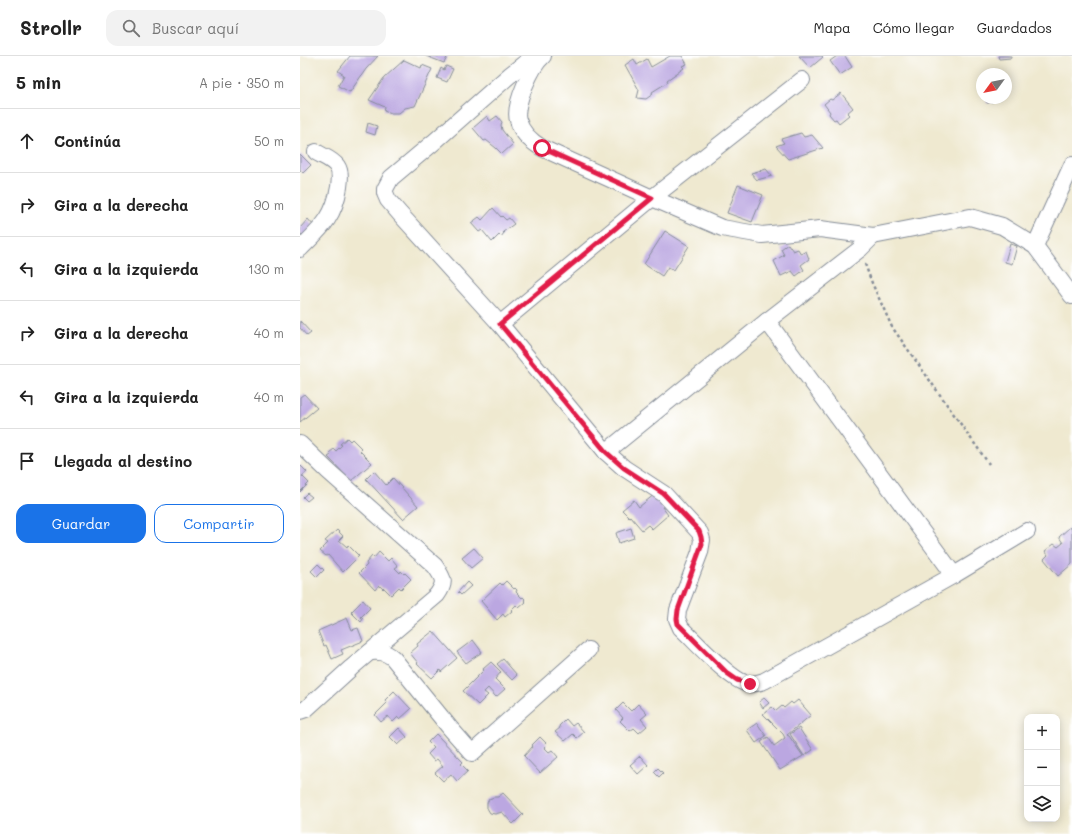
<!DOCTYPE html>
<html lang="es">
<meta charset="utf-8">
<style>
:root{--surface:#fff;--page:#f2f2f2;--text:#222;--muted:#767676;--line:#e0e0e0;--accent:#1a73e8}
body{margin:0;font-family:Mali,sans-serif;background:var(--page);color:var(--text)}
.controls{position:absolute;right:12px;bottom:12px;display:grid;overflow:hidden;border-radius:8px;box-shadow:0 2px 10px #0003}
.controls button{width:36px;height:36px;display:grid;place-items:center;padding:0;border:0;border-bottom:1px solid var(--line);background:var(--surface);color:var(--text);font:20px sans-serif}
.compass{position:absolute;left:676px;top:12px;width:36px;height:36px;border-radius:50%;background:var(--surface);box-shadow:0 2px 10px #0003;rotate:237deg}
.stop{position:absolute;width:12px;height:12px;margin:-9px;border:3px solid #e11d48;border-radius:50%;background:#fff}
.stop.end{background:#e11d48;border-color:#fff;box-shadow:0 1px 4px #0008}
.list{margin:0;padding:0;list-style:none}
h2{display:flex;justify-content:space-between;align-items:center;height:52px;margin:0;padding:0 16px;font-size:17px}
h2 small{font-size:13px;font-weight:400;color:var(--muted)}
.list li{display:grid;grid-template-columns:26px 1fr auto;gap:12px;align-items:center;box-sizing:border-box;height:64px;padding:0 16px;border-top:1px solid var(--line)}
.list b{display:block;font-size:15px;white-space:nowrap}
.list em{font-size:13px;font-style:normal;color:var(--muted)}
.actions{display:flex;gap:8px;padding:12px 16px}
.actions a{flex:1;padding:9px 0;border:1px solid var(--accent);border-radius:12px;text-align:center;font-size:14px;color:var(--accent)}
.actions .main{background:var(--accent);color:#fff}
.icon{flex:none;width:22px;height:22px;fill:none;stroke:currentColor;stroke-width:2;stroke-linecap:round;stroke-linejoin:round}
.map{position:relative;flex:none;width:772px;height:778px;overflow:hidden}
header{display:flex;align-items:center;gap:24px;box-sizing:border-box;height:56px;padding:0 20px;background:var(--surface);border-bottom:1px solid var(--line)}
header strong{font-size:19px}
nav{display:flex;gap:22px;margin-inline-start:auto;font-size:14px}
.search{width:280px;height:36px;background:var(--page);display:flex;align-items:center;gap:10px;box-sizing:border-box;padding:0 14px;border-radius:12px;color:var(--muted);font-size:15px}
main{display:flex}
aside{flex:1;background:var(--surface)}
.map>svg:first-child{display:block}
.building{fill:#bba7e1}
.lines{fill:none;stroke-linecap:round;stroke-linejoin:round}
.minor-casing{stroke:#858c97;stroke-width:18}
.path{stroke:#858c97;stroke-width:2.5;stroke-dasharray:3 3;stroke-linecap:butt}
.minor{stroke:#fff;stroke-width:16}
.route{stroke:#e11d48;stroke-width:5}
</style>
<header>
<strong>Strollr</strong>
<div class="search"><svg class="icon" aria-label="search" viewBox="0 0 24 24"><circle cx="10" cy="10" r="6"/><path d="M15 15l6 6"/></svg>Buscar aquí</div>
<nav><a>Mapa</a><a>Cómo llegar</a><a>Guardados</a></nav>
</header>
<main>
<aside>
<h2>5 min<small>A pie · 350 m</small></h2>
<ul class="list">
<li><svg class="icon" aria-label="ahead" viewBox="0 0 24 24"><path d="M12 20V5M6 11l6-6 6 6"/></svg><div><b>Continúa</b></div><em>50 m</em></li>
<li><svg class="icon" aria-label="right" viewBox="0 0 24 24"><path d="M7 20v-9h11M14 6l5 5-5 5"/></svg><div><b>Gira a la derecha</b></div><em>90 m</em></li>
<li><svg class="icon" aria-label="left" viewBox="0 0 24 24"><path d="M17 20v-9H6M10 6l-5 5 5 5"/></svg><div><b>Gira a la izquierda</b></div><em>130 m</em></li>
<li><svg class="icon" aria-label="right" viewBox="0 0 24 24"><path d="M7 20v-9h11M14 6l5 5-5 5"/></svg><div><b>Gira a la derecha</b></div><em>40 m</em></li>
<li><svg class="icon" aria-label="left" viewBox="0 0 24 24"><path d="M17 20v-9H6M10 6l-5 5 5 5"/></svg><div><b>Gira a la izquierda</b></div><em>40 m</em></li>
<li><svg class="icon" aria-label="arrive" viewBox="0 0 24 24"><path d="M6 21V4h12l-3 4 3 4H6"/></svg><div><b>Llegada al destino</b></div></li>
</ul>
<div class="actions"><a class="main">Guardar</a><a>Compartir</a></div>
</aside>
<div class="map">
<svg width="772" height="778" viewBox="0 0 772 778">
<rect width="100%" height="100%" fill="#fff"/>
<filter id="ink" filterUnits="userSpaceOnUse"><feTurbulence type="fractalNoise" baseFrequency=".025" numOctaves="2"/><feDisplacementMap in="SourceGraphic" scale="8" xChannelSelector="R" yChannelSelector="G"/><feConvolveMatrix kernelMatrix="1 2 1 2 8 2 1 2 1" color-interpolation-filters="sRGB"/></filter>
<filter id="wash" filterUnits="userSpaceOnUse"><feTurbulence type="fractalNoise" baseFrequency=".012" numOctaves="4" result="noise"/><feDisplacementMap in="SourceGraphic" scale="16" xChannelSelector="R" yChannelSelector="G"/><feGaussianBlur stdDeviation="0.9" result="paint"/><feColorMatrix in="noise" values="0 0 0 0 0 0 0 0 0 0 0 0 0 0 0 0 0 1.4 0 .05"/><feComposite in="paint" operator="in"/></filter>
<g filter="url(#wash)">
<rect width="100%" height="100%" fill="#efe9d0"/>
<g id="blocks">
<g class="building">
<path d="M 50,0 L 78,0 L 66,13 L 50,36 L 38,30 L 44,19 L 38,15 Z"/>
<path d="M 126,0 L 148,0 L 144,7 Z"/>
<path d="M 370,0 L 382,0 L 387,8 L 382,10 L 384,12 L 367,24 L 368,26 L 352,36 L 353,38 L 346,43 L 337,42 L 339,34 L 325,9 L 334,3 L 337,9 L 347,3 L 351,11 Z"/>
<path d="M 499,0 L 522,0 L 523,1 L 510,12 Z"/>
<path d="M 537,0 L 545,0 L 552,11 L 540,19 L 530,5 Z"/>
<path d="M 698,0 L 711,0 L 711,2 L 699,3 Z"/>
<path d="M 104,4 L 121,12 L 122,9 L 132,13 L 115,50 L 105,52 L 99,57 L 91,57 L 84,54 L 85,51 L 69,44 L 84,22 Z"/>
<path d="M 146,10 L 153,13 L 147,26 L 137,22 L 141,12 L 144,14 Z"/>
<path d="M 541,37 L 553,52 L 547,57 L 549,59 L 539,67 L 536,63 L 534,64 L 529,58 L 530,56 L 524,48 L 530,43 L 532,44 Z"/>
<path d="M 686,42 L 701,42 L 701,44 L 687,47 Z"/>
<path d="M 187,60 L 190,65 L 197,60 L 202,66 L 201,69 L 202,74 L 213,88 L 202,98 L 196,92 L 186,84 L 184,85 L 173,72 Z"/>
<path d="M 68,67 L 77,70 L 75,79 L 66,76 Z"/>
<path d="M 501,77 L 504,81 L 512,79 L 523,92 L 488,103 L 476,90 L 484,87 L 481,83 Z"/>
<path d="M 0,98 L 11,109 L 3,117 L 0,114 Z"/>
<path d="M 466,113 L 472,120 L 457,124 L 451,117 Z"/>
<path d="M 438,129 L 463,139 L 452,166 L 427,157 Z"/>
<path d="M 193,152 L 201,161 L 202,160 L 206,164 L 209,162 L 214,168 L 203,176 L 204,177 L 201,181 L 199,179 L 192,186 L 182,174 L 179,176 L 171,167 L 179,161 L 182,164 Z"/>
<path d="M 8,163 L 14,170 L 4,181 L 0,177 L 0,172 Z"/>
<path d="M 365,175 L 389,190 L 374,214 L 368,211 L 362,220 L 344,208 Z"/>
<path d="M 488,188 L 493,195 L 498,193 L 501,198 L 506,195 L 509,203 L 501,209 L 504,214 L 496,220 L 492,215 L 481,220 L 474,205 L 484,199 L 481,193 Z"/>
<path d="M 710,188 L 717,190 L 712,208 L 705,206 Z"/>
<path d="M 0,265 L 11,277 L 7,280 L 0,272 Z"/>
<path d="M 4,338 L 17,352 L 0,366 L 0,341 Z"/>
<path d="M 47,382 L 50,385 L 52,383 L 62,393 L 60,395 L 72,407 L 51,425 L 28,401 L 31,399 L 29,397 L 34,393 L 36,395 L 42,389 L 40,388 Z"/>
<path d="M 0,409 L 7,416 L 2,420 L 9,427 L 0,436 Z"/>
<path d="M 74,415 L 86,429 L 93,422 L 118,450 L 103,463 L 66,423 Z"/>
<path d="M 7,437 L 12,441 L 7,445 L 3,441 Z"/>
<path d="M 355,438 L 364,450 L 362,451 L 368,459 L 352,473 L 348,469 L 342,474 L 330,460 L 329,461 L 322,454 L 334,444 L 339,451 Z"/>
<path d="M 770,471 L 772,474 L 772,508 L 758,520 L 744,503 L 748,499 L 745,495 L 754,488 L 758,491 L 763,487 L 759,481 Z"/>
<path d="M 331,472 L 334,482 L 319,487 L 316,477 Z"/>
<path d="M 37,474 L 43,480 L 39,484 L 47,491 L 48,489 L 59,500 L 43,516 L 28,499 L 26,500 L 20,495 L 28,487 L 25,485 Z"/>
<path d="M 174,492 L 183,502 L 171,512 L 162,502 Z"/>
<path d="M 79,496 L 88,505 L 91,502 L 98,510 L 95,512 L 100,517 L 101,515 L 104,518 L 105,517 L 111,523 L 101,533 L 99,531 L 91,539 L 84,532 L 83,533 L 79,529 L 75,534 L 59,517 L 67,509 L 66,507 L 72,500 L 74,502 Z"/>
<path d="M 18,508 L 24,514 L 17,521 L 11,515 Z"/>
<path d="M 206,525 L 214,533 L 215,532 L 217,534 L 216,536 L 222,542 L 223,541 L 225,543 L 224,544 L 226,546 L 219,552 L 216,549 L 211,554 L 212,555 L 205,561 L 203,558 L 197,564 L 181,545 L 200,527 L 202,529 Z"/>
<path d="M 167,526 L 171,530 L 161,539 L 158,536 Z"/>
<path d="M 63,544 L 70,552 L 61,561 L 63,563 L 61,566 L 51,556 Z"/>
<path d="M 47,562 L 52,574 L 58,572 L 63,585 L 41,594 L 43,598 L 32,603 L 26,589 L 24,590 L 18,575 Z"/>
<path d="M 133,575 L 157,602 L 141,616 L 140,614 L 132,622 L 117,608 L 118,607 L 110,597 L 118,590 L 117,588 Z"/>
<path d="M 173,584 L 182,596 L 166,607 L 157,596 Z"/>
<path d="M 203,603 L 217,619 L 212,624 L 197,608 Z"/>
<path d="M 191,606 L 201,616 L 195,623 L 205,633 L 196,641 L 188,632 L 184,636 L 188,639 L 178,649 L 163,635 L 184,614 L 183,613 Z"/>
<path d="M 94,635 L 111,653 L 100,663 L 98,661 L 93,666 L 88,660 L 81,666 L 75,659 L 87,647 L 85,644 Z"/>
<path d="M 464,642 L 469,647 L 463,652 L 459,646 Z"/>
<path d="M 498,644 L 511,659 L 487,679 L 489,680 L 503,700 L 480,714 L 461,686 L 468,681 L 474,690 L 485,682 L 483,678 L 463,658 L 472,651 L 476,655 L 482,650 L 484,652 L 491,646 L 493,648 Z"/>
<path d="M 323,647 L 331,655 L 338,648 L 347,658 L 341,663 L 347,670 L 339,677 L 334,672 L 330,675 L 320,665 L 323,662 L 316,654 Z"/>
<path d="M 266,663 L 272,670 L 276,667 L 284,676 L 277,682 L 273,678 L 265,685 L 255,676 L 260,672 L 259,670 Z"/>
<path d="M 457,667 L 466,680 L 456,687 L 447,674 Z"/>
<path d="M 99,672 L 107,681 L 98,689 L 90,681 Z"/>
<path d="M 499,672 L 513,694 L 504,700 L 490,678 Z"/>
<path d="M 136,678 L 163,706 L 161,708 L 168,715 L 157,725 L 151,718 L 143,725 L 135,717 L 143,710 L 137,703 L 134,705 L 128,698 L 134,692 L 128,686 Z"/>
<path d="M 240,681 L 247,688 L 244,691 L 249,696 L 252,694 L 258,701 L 240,717 L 224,700 L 233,690 L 232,689 Z"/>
<path d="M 340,700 L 348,709 L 338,718 L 330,709 Z"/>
<path d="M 358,712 L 363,717 L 359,721 L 354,716 Z"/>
<path d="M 203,737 L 223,758 L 213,768 L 202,756 L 195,758 L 190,757 L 187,752 L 187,747 L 189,743 L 194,741 L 198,741 Z"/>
</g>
</g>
</g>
<g filter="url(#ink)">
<use href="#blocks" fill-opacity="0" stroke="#858c97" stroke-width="1"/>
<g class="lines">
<g class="minor-casing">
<g id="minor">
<path d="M 234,0 L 211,18 L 134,86 L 91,122 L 85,133 L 85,137 L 88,144 L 100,158 L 200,268 L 306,396 L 324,412 L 364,438 L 400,477 L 402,484 L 400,496 L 378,554 L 377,563 L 381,572 C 396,586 428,622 445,627 C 451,629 458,627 464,625 L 654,519 L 727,475"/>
<path d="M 243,0 C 232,9 213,50 218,64 C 221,76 232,86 242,92 L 352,142 L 422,172 L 462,179 L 520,173 L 573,180 L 670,161 L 702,170 L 735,190 L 772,240"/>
<path d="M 735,190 L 772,109"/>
<path d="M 0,193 C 21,172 34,162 39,131 C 40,124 41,116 37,110 C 32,103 22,100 16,96"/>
<path d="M 467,265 L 654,519"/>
<path d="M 200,268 L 352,142 L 502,24"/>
<path d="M 0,388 L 28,415 L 135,510 C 144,523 146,526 137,539 L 51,612 L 6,653 L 0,655"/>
<path d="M 306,396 L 467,265 L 560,193 L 573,180"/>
<path d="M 70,596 C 80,595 86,596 93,602 L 150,672 L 172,697 L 288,594"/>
</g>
</g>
<path class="path" d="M 565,208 L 572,227 L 592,271 L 689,408"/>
<use href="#minor" class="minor"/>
</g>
</g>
<g class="lines" filter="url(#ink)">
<path class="route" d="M 242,92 L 352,142 L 200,268 L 306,396 L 324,412 L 364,438 L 399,475 L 401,481 L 402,488 L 378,554 L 377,563 L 378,568 L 427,617 L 437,624 L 450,628"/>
</g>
</svg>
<div class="controls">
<button>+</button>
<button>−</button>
<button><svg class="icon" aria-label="layers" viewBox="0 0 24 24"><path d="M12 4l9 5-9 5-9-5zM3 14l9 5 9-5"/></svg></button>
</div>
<svg class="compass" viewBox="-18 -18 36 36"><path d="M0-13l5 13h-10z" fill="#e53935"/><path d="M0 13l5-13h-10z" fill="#767676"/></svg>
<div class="stop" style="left:242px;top:92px"></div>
<div class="stop end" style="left:450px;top:628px"></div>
</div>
</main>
